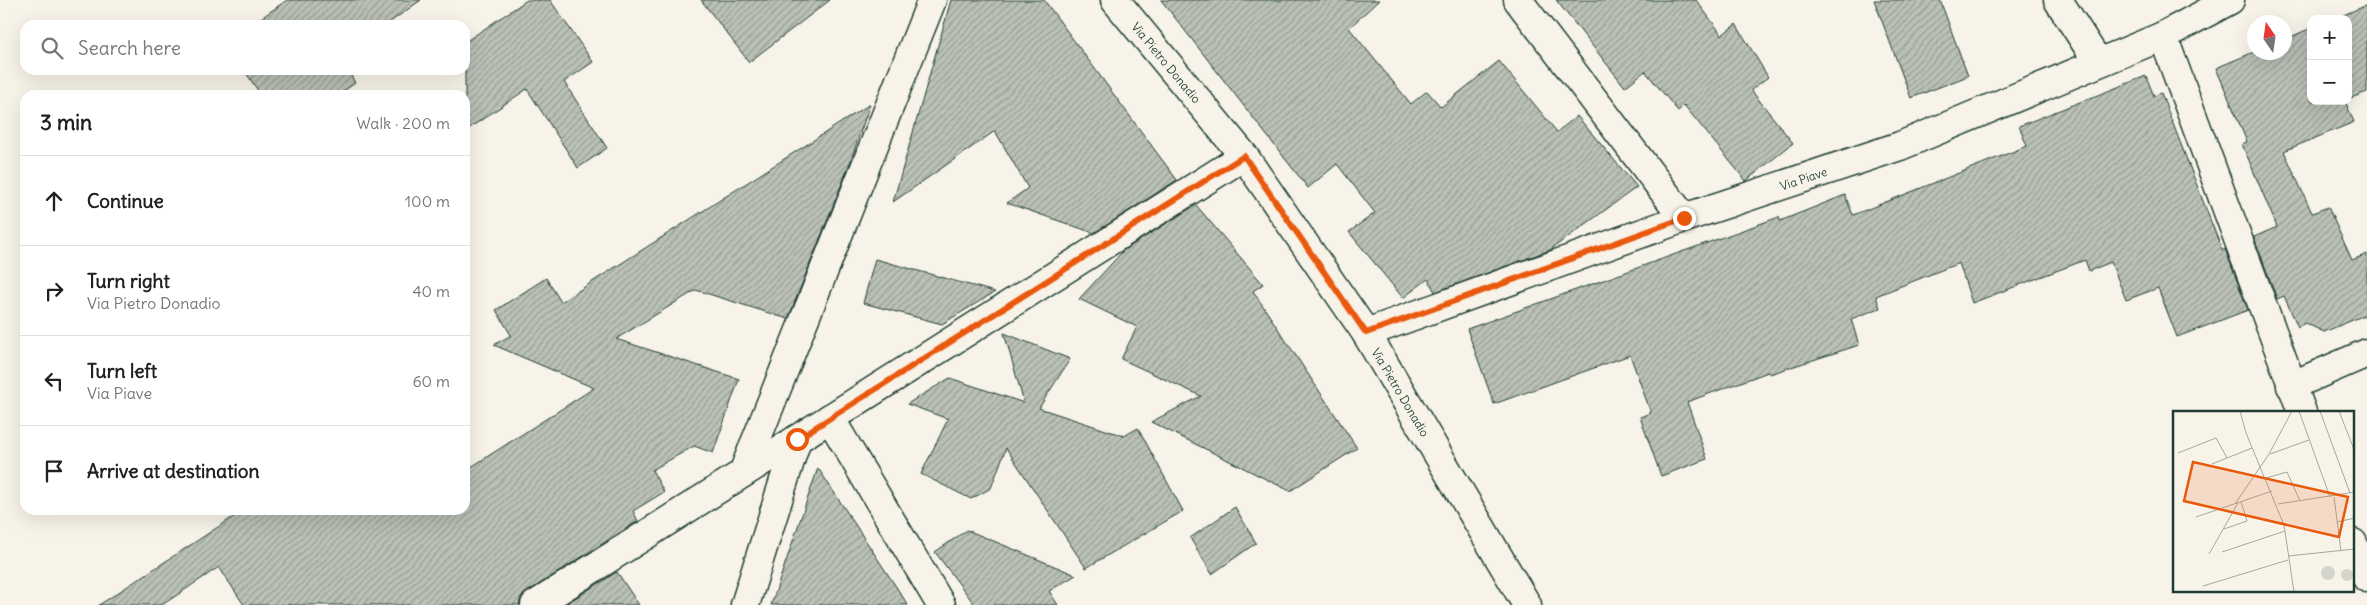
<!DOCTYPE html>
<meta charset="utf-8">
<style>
:root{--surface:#fff;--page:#f2f2f2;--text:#202124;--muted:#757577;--line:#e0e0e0}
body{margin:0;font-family:Delius,sans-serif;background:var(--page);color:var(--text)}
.controls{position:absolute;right:15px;top:15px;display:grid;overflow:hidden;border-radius:10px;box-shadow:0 5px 20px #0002}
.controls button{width:45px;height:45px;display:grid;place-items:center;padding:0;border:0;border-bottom:1px solid var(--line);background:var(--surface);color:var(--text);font:25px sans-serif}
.compass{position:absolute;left:2247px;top:15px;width:45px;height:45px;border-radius:50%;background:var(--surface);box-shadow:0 5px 20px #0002;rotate:347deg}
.stop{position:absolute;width:15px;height:15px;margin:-11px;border:4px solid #ea580c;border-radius:50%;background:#fff}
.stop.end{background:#ea580c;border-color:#fff;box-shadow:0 1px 5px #0008}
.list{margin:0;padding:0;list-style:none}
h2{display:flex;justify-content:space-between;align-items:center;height:65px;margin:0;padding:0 20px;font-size:21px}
h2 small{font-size:16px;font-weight:400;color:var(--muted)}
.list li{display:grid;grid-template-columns:32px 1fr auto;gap:15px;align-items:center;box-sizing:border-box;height:90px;padding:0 20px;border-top:1px solid var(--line)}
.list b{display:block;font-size:19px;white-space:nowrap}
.list p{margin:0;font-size:16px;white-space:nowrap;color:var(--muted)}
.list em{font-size:16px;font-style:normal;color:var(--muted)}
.icon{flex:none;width:28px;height:28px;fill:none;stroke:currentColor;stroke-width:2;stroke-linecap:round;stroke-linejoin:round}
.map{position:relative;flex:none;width:2367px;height:605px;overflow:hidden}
.search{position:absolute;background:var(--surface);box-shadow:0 5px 20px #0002;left:20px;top:20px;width:450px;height:55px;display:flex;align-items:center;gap:12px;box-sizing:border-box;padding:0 18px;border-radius:15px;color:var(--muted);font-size:19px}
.panel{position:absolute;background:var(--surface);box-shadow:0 5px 20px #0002;left:20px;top:90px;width:450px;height:425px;border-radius:15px}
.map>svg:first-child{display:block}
.building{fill:url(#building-hatch);stroke:#1f3d34}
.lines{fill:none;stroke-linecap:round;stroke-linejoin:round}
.street-casing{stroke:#1f3d34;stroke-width:31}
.secondary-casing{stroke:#1f3d34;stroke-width:31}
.street{stroke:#f7f3e8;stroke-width:28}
.secondary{stroke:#f7f3e8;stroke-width:28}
.route{stroke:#ea580c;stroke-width:6}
.labels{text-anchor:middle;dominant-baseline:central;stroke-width:5;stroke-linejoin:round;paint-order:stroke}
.street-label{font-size:12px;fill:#1f3d34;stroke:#f7f3e8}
.inset-road{fill:none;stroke:#a1aaa0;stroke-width:1}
.view{fill:#e8590c;fill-opacity:0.15;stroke:#e8590c;stroke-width:2.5}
.inset-edge{fill:none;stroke:#1f3d34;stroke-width:2.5}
</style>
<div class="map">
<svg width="2367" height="605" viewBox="0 0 2367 605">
<defs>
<pattern id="building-hatch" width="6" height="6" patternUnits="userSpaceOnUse" patternTransform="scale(1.25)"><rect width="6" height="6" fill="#bbc1b6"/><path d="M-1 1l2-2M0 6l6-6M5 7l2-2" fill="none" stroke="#979e95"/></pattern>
</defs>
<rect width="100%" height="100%" fill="#f7f3e8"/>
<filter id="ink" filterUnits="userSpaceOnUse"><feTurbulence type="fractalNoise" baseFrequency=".02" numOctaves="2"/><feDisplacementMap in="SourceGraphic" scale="10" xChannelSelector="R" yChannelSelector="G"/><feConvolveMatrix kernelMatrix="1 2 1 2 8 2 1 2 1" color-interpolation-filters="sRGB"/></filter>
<g filter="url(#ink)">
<g class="building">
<path d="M 287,0 L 421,0 L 386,25 L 251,25 Z"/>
<path d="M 527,0 L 550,0 L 593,62 L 564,82 L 607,148 L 578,168 L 527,89 L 465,131 L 465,42 Z"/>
<path d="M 701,0 L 830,0 L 749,62 Z"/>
<path d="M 951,0 L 1044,0 L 1177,180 L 1094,233 L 1007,203 L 1028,188 L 995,131 L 893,202 Z"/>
<path d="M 1161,0 L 1379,0 L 1349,28 L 1411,104 L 1427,91 L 1441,107 L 1499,61 L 1557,132 L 1577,116 L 1637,187 L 1550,250 L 1435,292 L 1428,279 L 1403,298 L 1349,232 L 1375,213 L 1337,164 L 1308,188 Z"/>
<path d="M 1556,0 L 1696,0 L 1722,35 L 1736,24 L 1768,77 L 1751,90 L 1793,143 L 1746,181 L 1684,105 L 1678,111 L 1645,71 L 1625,87 Z"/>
<path d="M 1874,0 L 1940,0 L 1968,76 L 1911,98 Z"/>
<path d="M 2367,5 L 2367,92 L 2348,99 L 2348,19 L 2334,19 Z"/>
<path d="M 2311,28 L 2311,101 L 2345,101 L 2354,122 L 2284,151 L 2312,213 L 2328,207 L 2352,260 L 2367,254 L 2367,314 L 2324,332 L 2305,323 L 2298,327 L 2284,296 L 2277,299 L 2254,237 L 2277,227 L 2242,144 L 2247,142 L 2216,68 L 2254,52 L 2284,52 L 2284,40 Z"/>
<path d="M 244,70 L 348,70 L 355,83 L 338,95 L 261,95 Z"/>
<path d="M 2146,76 L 2154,96 L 2161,93 L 2222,250 L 2225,249 L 2248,310 L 2177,337 L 2158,288 L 2126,300 L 2111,262 L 2089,271 L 2085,260 L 1972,303 L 1959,263 L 1876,296 L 1880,308 L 1851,319 L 1859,345 L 1770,374 L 1768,372 L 1687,402 L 1707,459 L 1661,476 L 1640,417 L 1651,413 L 1630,355 L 1494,404 L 1467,329 L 1779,217 L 1780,221 L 1845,195 L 1853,215 L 2027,146 L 2019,126 Z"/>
<path d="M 870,104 L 850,163 L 788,319 L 696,290 L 616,339 L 739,379 L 713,453 L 694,446 L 652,470 L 664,492 L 633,511 L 638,521 L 527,592 L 521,597 L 519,605 L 244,605 L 219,567 L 162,605 L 99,605 L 244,510 L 465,510 L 465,471 L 594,388 L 494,345 L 511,335 L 496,310 L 546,278 L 561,302 Z"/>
<path d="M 1196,205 L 1263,284 L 1253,291 L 1357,448 L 1290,491 L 1151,422 L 1201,396 L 1121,359 L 1137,327 L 1079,299 L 1124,250 Z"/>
<path d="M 875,259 L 995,292 L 942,324 L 863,303 Z"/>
<path d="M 1004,333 L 1070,359 L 1039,408 L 1124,436 L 1138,428 L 1183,511 L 1086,568 L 1006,448 L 991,488 L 971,499 L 921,474 L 948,419 L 907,404 L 950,378 L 1024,403 Z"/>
<path d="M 818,468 L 908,605 L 771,605 Z"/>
<path d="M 1235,507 L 1256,543 L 1212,574 L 1190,538 Z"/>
<path d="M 967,530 L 1076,575 L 1049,591 L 1058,605 L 975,605 L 935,552 Z"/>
<path d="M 617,572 L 639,605 L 564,605 Z"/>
</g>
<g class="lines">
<g class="street-casing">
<g id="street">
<path d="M 1518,0 L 1684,218"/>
<path d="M 2058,0 L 2098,62"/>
<path d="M 2163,36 L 2302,412"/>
<path id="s1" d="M 1366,333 L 1684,218 L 1900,146 L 2163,36 L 2230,0"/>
<path d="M 2291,386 L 2367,353"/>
<path d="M 830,418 L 941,605"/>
<path d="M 743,473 L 932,0"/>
<path d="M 2353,543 L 2367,578"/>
<path d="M 535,605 L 1244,156"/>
<path d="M 745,605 L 797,439"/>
</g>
</g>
<g class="secondary-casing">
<g id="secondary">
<path id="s2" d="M 1115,0 L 1244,156 L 1366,333 L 1527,605"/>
</g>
</g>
<use href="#street" class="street"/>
<use href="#secondary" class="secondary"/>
</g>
</g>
<g class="lines" filter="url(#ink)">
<path class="route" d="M 797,439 L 1244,156 L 1366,333 L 1684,218"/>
</g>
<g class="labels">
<g class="street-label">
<text stroke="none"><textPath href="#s2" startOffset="81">Via Pietro Donadio</textPath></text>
<text stroke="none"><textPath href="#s1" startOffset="464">Via Piave</textPath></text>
<text stroke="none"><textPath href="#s2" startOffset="486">Via Pietro Donadio</textPath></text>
</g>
</g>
<g transform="translate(2173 411)">
<rect width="181" height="181" fill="#f7f3e8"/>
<path d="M148 162a7 7 0 1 1 14 0a7 7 0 1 1-14 0ZM168 164a6 6 0 1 1 12 0a6 6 0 1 1-12 0Z" fill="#d3d5ca"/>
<path class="inset-road" d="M 67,0 L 73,22 L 111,114 L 121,181M 126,0 L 157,86M 147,0 L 177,82M 166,0 L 182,41M 5,42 L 43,27 L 54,47M 97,43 L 136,29M 39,53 L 79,37M 93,67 L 114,61 L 127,90M 161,86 L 168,140M 62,93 L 96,43 L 119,0M 105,93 L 182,81M 23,106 L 99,80M 164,111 L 182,107M 51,118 L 74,110 L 68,91M 49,141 L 112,120M 36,143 L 65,92M 115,145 L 182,138M 30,175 L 115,149"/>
<path class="view" d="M 20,51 L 175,86 L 166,126 L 11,90 Z"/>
<rect width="181" height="181" class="inset-edge"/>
</g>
</svg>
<div class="controls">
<button>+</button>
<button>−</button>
</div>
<svg class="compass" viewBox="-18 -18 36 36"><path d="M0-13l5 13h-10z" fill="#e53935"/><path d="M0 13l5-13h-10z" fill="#757577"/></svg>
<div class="stop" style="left:797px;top:439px"></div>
<div class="stop end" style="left:1684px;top:218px"></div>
<div class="search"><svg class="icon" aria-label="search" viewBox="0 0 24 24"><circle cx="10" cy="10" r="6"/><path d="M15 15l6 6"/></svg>Search here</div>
<section class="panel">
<h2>3 min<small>Walk · 200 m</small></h2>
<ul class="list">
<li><svg class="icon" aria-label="ahead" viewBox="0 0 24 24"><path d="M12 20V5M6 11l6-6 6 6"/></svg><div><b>Continue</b></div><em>100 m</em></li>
<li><svg class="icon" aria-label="right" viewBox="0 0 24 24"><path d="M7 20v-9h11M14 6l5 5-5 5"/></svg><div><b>Turn right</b><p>Via Pietro Donadio</p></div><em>40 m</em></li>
<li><svg class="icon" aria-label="left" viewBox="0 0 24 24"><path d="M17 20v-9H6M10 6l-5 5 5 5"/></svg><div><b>Turn left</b><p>Via Piave</p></div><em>60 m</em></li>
<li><svg class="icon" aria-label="arrive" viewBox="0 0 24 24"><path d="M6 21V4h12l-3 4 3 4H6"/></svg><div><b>Arrive at destination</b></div></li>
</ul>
</section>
</div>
